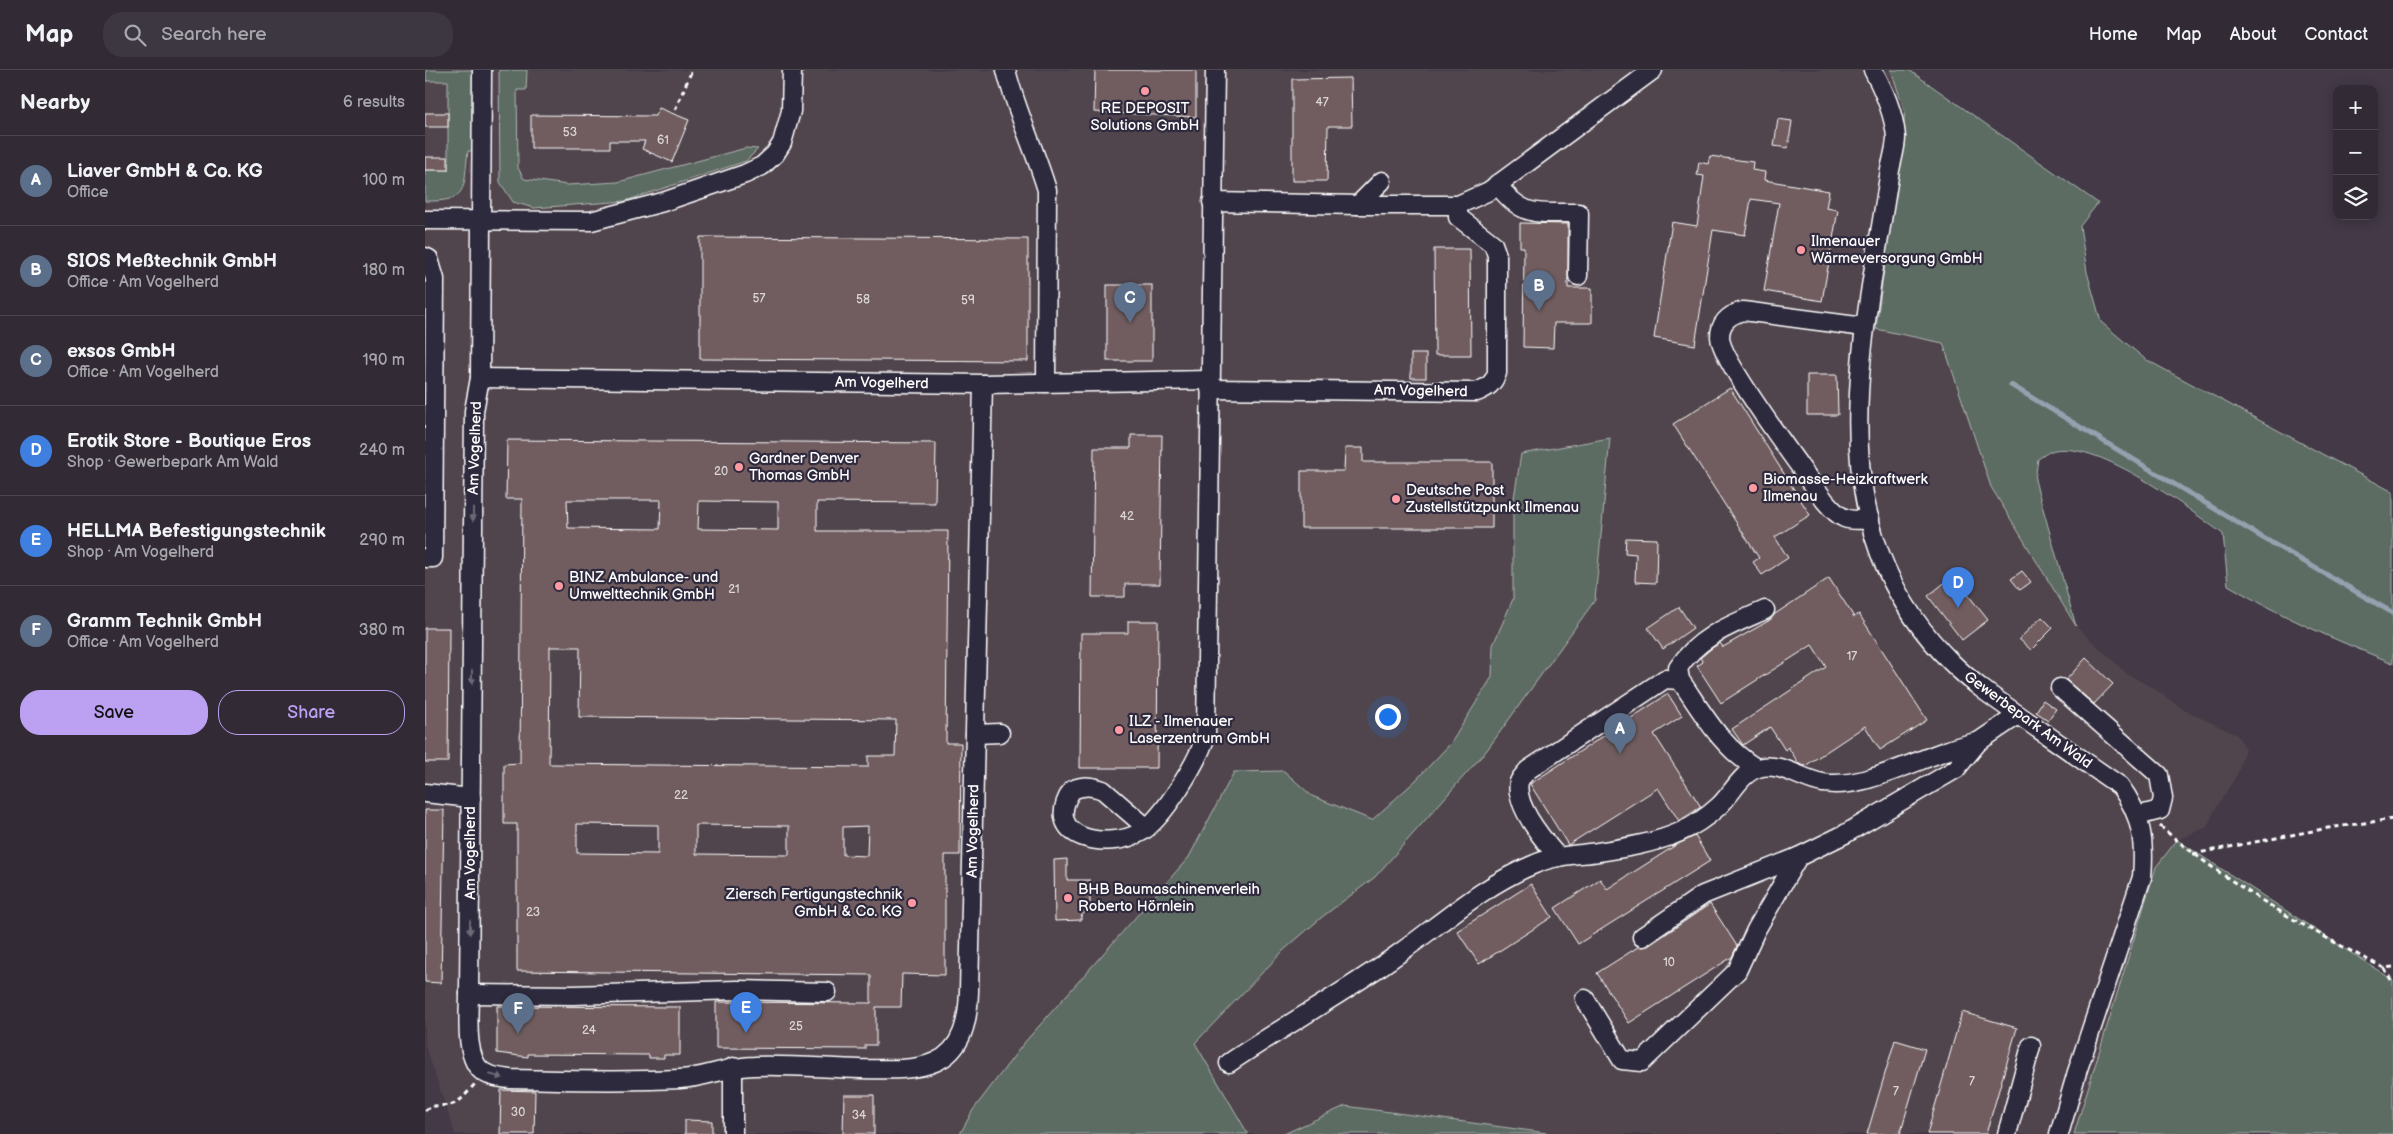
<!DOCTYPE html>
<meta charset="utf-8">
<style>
:root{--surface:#322b35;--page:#3d3741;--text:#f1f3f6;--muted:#a8a7ad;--line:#4d4750;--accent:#bca0f2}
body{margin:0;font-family:"Balsamiq Sans",sans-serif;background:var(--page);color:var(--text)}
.controls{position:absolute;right:15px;top:15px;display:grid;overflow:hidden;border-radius:10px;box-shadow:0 2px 12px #0003}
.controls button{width:45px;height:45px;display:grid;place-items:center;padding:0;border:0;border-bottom:1px solid var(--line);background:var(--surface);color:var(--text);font:25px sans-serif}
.you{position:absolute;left:962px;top:646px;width:18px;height:18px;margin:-12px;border:4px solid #fff;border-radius:50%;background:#1a73e8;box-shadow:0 0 0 8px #1a73e833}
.badge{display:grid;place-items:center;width:32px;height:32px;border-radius:50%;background:var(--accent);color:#fff;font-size:16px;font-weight:700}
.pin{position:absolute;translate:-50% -41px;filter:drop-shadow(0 1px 2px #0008)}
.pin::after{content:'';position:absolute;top:26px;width:18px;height:15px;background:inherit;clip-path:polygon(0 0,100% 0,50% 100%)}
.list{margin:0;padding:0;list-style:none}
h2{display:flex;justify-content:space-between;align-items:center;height:65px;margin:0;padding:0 20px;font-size:21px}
h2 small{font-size:16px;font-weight:400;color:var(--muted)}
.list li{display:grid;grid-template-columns:32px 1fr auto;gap:15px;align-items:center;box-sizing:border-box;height:90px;padding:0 20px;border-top:1px solid var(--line)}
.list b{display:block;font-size:19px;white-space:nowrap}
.list p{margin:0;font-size:16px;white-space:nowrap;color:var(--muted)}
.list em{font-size:16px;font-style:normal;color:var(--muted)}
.actions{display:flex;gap:10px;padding:15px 20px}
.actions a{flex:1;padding:11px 0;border:1px solid var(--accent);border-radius:20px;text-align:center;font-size:18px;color:var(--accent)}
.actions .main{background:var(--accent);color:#111}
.icon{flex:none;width:28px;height:28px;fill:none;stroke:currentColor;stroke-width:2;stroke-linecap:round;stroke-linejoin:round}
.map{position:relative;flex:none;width:1968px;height:1064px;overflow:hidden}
header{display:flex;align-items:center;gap:30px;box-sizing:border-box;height:70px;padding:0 25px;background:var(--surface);border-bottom:1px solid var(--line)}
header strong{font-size:24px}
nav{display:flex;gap:28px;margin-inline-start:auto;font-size:18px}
.search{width:350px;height:45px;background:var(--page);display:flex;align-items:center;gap:12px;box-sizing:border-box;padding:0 18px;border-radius:20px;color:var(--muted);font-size:19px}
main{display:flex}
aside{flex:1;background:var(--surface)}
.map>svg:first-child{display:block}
.built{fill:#51444e}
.green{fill:#5c6c63;stroke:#aeb6b1}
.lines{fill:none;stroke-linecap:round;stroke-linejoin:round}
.stream{stroke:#95a1af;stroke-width:5}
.building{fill:#715d5e;stroke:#fff;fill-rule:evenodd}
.minor-casing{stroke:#fff;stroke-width:21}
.path{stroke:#fff;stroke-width:3;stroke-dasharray:5 4;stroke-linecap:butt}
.minor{stroke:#2f2a3d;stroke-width:18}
.oneway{fill:#6d6a77}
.poi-dot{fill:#ff9aa2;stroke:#2f2a3d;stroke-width:2}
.labels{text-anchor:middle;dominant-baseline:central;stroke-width:4.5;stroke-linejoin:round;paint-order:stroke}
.number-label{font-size:12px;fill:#dcd6d7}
.poi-label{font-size:15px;fill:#fff;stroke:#2f2a3d;text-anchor:start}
.street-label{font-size:15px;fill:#fff;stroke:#2f2a3d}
</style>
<header>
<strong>Map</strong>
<div class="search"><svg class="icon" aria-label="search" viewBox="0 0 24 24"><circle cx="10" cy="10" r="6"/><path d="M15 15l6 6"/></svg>Search here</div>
<nav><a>Home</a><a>Map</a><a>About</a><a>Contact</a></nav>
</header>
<main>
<aside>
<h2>Nearby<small>6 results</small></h2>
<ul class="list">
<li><span class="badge" style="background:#5c6f8a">A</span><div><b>Liaver GmbH &amp; Co. KG</b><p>Office</p></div><em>100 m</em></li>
<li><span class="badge" style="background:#5c6f8a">B</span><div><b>SIOS Meßtechnik GmbH</b><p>Office · Am Vogelherd</p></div><em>180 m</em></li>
<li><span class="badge" style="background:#5c6f8a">C</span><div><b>exsos GmbH</b><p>Office · Am Vogelherd</p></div><em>190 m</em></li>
<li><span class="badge" style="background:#3f7fe0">D</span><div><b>Erotik Store - Boutique Eros</b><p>Shop · Gewerbepark Am Wald</p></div><em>240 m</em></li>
<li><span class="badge" style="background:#3f7fe0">E</span><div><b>HELLMA Befestigungstechnik</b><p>Shop · Am Vogelherd</p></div><em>290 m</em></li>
<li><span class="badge" style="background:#5c6f8a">F</span><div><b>Gramm Technik GmbH</b><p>Office · Am Vogelherd</p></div><em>380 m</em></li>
</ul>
<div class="actions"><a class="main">Save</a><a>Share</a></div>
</aside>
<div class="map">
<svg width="1968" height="1064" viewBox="0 0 1968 1064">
<rect width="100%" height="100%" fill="#433947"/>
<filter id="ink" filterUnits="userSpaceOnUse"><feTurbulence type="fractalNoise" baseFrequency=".02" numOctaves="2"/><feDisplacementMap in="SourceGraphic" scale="10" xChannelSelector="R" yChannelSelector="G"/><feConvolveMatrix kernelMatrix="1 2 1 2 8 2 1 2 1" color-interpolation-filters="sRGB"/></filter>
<g filter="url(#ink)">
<path class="built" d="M 0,0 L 1466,0 L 1480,42 L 1451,259 L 1518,273 L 1566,417 L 1651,556 L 1702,604 L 1730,619 L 1759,640 L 1812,665 L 1820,678 L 1813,703 L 1791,738 L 1782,757 L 1752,770 L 1731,797 L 1649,1064 L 1129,1064 L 920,1036 L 859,1064 L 30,1064 L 0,975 Z"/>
<g class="green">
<path d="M 1,0 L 49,0 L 49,81 L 43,81 C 38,119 44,132 0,131 L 0,100 L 23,100 L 23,11 L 1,11 Z"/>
<path d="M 74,0 L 102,0 L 101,20 L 92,20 L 93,98 L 99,109 L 143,115 L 193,112 L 321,78 L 333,79 L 321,91 L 200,131 L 109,138 L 88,132 L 75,112 Z"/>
<path d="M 1466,0 L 1484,0 L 1673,133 L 1655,156 L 1662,202 L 1676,252 L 1720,289 L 1968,422 L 1968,593 C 1912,571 1855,546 1803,515 L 1798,464 C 1761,437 1676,372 1630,380 C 1624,381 1618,386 1613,389 L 1610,410 L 1651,556 L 1566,417 L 1518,273 L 1451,259 L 1480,42 Z"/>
<path d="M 1185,368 L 1170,530 L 1062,680 L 950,807 L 897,847 L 859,880 L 770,973 L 823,1064 L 535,1064 L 548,1040 L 599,973 L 764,787 L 809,702 L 859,701 L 887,726 L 947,750 L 990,711 L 1026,673 L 1067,607 L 1068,575 L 1088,529 L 1088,434 L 1096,384 Z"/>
<path d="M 1752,770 L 1968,910 L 1968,1064 L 1649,1064 L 1731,797 Z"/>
<path d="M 920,1036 L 1129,1064 L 859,1064 Z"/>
</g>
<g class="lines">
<path class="stream" d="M 1586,315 L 1833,465 L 1968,543"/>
</g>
<g class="building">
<path d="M 670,0 L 771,0 L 771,47 L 669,42 Z"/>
<path d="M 926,8 L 927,56 L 903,56 L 902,111 L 867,111 L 867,9 Z"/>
<path d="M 234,38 L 264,50 L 247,92 L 217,79 L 220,71 L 185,71 L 185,78 L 106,78 L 106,45 L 230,46 Z"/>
<rect x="0" y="43" width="23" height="14"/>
<path d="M 1353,49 L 1367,51 L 1363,78 L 1349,76 Z"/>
<path d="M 1285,86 L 1328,92 L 1327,100 L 1340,102 L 1339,110 L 1404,121 L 1401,138 L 1413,140 L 1397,231 L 1339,221 L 1354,133 L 1326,129 L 1320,165 L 1288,160 L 1270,275 L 1229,268 L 1247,152 L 1272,156 L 1279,106 L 1272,105 L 1274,92 L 1283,94 Z"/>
<rect x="0" y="87" width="23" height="13"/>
<path d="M 1095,153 L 1143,154 L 1143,218 L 1167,218 L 1167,253 L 1129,253 L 1128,278 L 1098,277 L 1099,177 L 1095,177 Z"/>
<path d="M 275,167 L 603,169 L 603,291 L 275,289 Z"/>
<path d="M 1009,179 L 1045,179 L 1046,285 L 1010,285 Z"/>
<rect x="682" y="215" width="45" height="76"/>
<rect x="986" y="284" width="15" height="24"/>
<path d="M 1382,305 L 1412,305 L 1413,345 L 1382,345 Z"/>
<path d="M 1305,318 L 1385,445 L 1350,467 L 1363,488 L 1337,505 L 1328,492 L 1334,488 L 1248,354 Z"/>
<path d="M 706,365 L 737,365 L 735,514 L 700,514 L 700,527 L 667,527 L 669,378 L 706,378 Z"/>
<path d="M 82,370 L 511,373 L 510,433 L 392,432 L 392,461 L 523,461 L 521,673 L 536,673 L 535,785 L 520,785 L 520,905 L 477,904 L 476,937 L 451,937 L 451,975 L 440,975 L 440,979 L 291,978 L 291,932 L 446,933 L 446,905 L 92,901 L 92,754 L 79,754 L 79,694 L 95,693 L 97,429 L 81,429 ZM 142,430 L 236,430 L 235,459 L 143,458 ZM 274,431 L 353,432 L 353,460 L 273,459 ZM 125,577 L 155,577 L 154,647 L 471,650 L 470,686 L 443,686 L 443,697 L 124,694 ZM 152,754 L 233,755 L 233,784 L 152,783 ZM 271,755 L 364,756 L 364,785 L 271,784 ZM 443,756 L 442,786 L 418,785 L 418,757 Z"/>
<path d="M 920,378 L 938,378 L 938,392 L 1067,392 L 1067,458 L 876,458 L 876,401 L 919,401 Z"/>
<path d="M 1201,468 L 1232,469 L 1231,513 L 1210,512 L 1211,484 L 1200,483 Z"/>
<path d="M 1597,501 L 1606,512 L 1595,520 L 1586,509 Z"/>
<path d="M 1528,506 L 1563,550 L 1537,570 L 1503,526 Z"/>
<path d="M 1404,508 L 1429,547 L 1434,544 L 1502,650 L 1455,680 L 1440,656 L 1380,696 L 1374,694 L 1363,677 L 1360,680 L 1345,657 L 1318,675 L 1307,659 L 1401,597 L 1387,575 L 1296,633 L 1272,596 L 1278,592 L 1275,588 L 1287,578 L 1295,573 L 1298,577 L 1345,550 L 1350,544 Z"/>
<path d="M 1254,537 L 1268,558 L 1238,579 L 1223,558 Z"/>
<path d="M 1617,547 L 1628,558 L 1606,580 L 1594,569 Z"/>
<path d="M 703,551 L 733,551 L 732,698 L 655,698 L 656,563 L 703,563 Z"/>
<path d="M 0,558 L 24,558 L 23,692 L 0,692 Z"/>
<path d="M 1661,588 L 1688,614 L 1669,634 L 1641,610 Z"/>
<path d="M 1243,624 L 1257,646 L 1229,664 L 1276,737 L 1254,751 L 1233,718 L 1143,775 L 1105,714 Z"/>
<path d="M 1618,630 L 1631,639 L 1623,650 L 1611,642 Z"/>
<path d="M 0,740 L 19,740 L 16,913 L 0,912 Z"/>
<path d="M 1270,766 L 1285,791 L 1153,874 L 1130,838 L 1175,809 L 1182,819 L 1251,775 Z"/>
<path d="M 642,789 L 642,810 L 665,810 L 665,838 L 656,846 L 656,850 L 630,851 L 629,790 Z"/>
<path d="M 1106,814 L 1127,847 L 1054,894 L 1032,861 Z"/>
<path d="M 1285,834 L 1312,876 L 1307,887 L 1204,953 L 1172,903 L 1213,877 L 1223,876 Z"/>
<path d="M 72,936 L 255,937 L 255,985 L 239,985 L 239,988 L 224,988 L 224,985 L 103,984 L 103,987 L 72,983 Z"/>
<path d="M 1537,942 L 1592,958 L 1561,1064 L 1502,1064 Z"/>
<path d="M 1470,970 L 1500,979 L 1475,1064 L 1442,1064 Z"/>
<path d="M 76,1020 L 110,1021 L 109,1064 L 75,1064 Z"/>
<path d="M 419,1025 L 449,1025 L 449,1064 L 418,1064 Z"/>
<path d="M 260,1050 L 287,1051 L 287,1064 L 260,1064 Z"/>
</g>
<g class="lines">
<g class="minor-casing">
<g id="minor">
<path d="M 57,0 L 55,308 L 49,341 L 44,924 C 44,944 39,989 58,1002 C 66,1007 76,1008 85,1009 C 141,1010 198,1012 255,1009 C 280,1008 303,996 329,996 C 364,995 400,998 435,999 C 459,999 486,1002 510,992 C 538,980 543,950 544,922 L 558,314"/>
<path d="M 581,0 C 591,41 610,80 622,120 L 621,313"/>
<path d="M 1448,0 C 1459,21 1469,43 1471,67 C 1471,77 1467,90 1465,100 C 1461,126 1457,152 1452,179 C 1427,328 1408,474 1526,592 C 1546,612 1569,628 1592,644 C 1626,668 1660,692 1695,716 C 1717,746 1720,771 1717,807 L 1652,1002 L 1634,1064"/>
<path d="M 1072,114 C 1099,150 1114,142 1154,143 L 1153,206"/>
<path d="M 787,132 L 933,135 L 1033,135 L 1064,121 L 1228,0"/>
<path d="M 933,135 L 957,111"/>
<path d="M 0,150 L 166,151 L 238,132 L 320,104 L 337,96 L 350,84 L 357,73 L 366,41 L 367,0"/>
<path d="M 0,187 L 4,189 L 10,209 L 8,488 L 0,488"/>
<path d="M 1439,257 L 1318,241 C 1304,245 1295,252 1295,267 C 1295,290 1382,406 1400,431 C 1415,449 1421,452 1445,449"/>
<path d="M 55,308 L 558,314 L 785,310"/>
<path d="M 785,319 L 1052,322 C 1063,317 1068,314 1072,303 L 1072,185 L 1068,174 L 1033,147 L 1033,135"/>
<path d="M 1635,618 L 1734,705 L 1738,728 L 1735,740 L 1712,746"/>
<path d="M 550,664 L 575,663"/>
<path d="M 1331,698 C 1296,677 1278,643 1255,610 L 1253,598 C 1274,566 1306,555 1340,540"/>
<path d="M 0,723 L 46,728"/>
<path d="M 722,758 L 678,720 C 667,716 659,715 647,720 C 615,769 683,781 716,762 C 738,749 774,690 781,665 L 790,0"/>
<path d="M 1133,787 C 1119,771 1089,735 1094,712 C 1095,708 1100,704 1103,700 L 1240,609 L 1255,610"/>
<path d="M 1217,867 L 1278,825 L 1373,787 L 1420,764 L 1531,699 L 1553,672 L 1593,645"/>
<path d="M 44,924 L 148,925 L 312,920 L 402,922"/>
<path d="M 1160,929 L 1197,990 L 1217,992 L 1312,901 L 1331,860 L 1373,787"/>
<path d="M 804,993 C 860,955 921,922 976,882 C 1019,851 1060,814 1110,794 C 1130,785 1152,785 1173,782 C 1199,778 1231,773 1255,762 C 1269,756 1283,746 1294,736 C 1307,724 1316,703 1333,698 C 1355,691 1377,710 1398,713 C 1443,721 1505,680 1553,672"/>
<path d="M 308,997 L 308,1064"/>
<path d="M 1582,1064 L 1606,976"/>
</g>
</g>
<g class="path">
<path d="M 250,40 L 267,0"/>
<path d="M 1735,756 C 1802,814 1880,858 1959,898 L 1968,897"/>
<path d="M 1768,784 L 1903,758 L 1968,749"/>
<path d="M 1959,898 L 1968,913"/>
<path d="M 0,1041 C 8,1032 18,1038 28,1034 C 37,1031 43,1021 50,1014"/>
</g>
<use href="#minor" class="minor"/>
</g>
<defs><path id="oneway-solid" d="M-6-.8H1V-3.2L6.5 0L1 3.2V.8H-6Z" transform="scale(1.25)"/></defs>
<g class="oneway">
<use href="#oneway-solid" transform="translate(48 444) rotate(90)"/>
<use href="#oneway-solid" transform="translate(47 607) rotate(90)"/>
<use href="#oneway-solid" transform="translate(45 857) rotate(90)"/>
<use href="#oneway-solid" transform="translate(71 1006) rotate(16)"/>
</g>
</g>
<g class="poi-dot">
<circle cx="720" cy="21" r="5"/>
<circle cx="1376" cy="180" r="5"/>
<circle cx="314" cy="397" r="5"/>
<circle cx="1328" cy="418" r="5"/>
<circle cx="971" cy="429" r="5"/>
<circle cx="134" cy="516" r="5"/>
<circle cx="694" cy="660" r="5"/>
<circle cx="643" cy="828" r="5"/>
<circle cx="487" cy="833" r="5"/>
</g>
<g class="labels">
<g class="number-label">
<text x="897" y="32">47</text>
<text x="145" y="62">53</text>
<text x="238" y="70">61</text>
<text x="334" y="228">57</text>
<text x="438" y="229">58</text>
<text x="543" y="230">59</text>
<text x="296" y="401">20</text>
<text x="702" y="446">42</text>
<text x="309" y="519">21</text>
<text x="1427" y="586">17</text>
<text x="256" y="725">22</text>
<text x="108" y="842">23</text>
<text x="1244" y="892">10</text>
<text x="371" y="956">25</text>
<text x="164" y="960">24</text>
<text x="1547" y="1011">7</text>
<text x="1471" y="1021">7</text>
<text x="93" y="1042">30</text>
<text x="434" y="1045">34</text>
</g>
<g class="poi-label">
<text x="720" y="38" text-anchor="middle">RE DEPOSIT<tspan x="720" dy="17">Solutions GmbH</tspan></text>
<text x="1386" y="171">Ilmenauer<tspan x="1386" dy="17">Wärmeversorgung GmbH</tspan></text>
<text x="324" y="388">Gardner Denver<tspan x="324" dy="17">Thomas GmbH</tspan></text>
<text x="1338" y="409">Biomasse-Heizkraftwerk<tspan x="1338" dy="17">Ilmenau</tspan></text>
<text x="981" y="420">Deutsche Post<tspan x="981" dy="17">Zustellstützpunkt Ilmenau</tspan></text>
<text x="144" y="507">BINZ Ambulance- und<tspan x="144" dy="17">Umwelttechnik GmbH</tspan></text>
<text x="704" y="651">ILZ - Ilmenauer<tspan x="704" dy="17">Laserzentrum GmbH</tspan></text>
<text x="653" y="819">BHB Baumaschinenverleih<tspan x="653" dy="17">Roberto Hörnlein</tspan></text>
<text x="477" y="824" text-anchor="end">Ziersch Fertigungstechnik<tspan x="477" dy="17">GmbH &amp; Co. KG</tspan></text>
</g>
<g class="street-label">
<text transform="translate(457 313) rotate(1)">Am Vogelherd</text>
<text transform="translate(996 321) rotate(1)">Am Vogelherd</text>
<text transform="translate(50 378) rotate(-88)">Am Vogelherd</text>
<text transform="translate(1603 650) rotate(36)">Gewerbepark Am Wald</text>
<text transform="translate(548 761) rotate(-89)">Am Vogelherd</text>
<text transform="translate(45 783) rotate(-90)">Am Vogelherd</text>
</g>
</g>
</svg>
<div class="controls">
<button>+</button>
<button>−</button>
<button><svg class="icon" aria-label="layers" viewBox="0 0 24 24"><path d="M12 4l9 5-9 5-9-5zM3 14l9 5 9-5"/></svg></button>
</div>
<div class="you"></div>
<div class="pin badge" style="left:1195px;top:684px;background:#5c6f8a">A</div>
<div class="pin badge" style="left:1114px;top:241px;background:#5c6f8a">B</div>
<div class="pin badge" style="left:705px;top:253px;background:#5c6f8a">C</div>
<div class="pin badge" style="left:1533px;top:538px;background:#3f7fe0">D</div>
<div class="pin badge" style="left:321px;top:963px;background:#3f7fe0">E</div>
<div class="pin badge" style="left:93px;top:964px;background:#5c6f8a">F</div>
</div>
</main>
